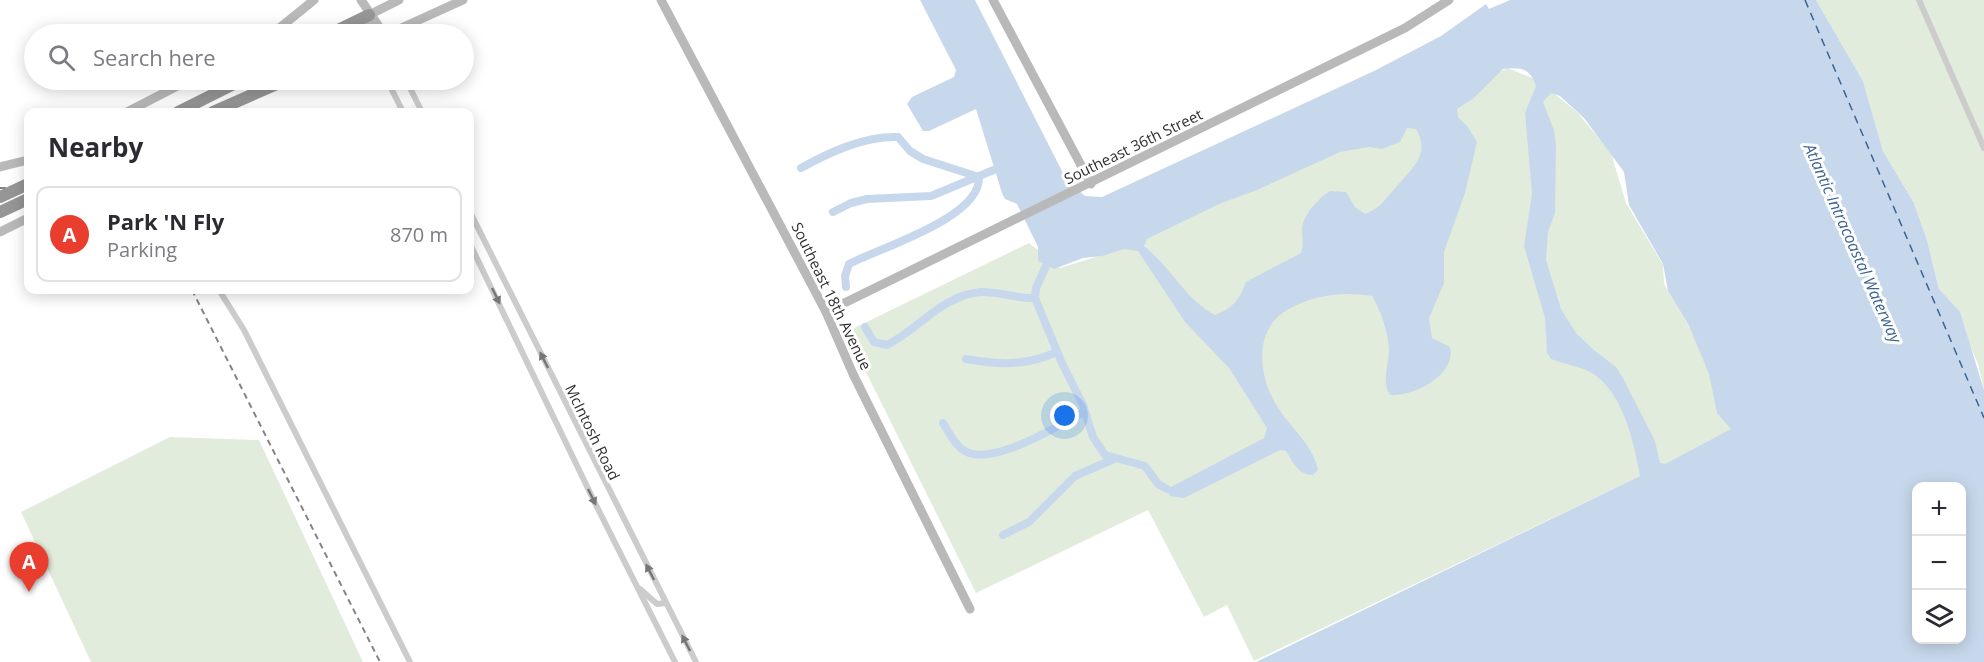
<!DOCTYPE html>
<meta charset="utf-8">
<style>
:root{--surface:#fff;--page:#f2f2f3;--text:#2b2b33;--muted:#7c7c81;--line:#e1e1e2;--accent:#e93d2d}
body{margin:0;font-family:"Open Sans",sans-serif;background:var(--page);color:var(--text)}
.controls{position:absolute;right:18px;bottom:18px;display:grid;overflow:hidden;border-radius:12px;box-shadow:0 3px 15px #0003}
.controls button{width:54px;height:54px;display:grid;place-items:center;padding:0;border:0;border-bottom:2px solid var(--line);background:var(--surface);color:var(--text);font:30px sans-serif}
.you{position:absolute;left:1065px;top:416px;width:21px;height:21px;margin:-15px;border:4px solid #fff;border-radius:50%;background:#1a73e8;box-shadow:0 0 0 9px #1a73e833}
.badge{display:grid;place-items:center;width:39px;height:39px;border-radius:50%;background:var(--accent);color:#fff;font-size:20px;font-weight:700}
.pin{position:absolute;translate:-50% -50px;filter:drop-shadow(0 2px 3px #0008)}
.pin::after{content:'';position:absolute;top:32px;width:21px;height:18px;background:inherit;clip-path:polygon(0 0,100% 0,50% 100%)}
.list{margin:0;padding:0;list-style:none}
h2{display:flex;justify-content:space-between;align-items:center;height:78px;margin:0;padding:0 24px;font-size:26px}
h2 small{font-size:20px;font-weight:400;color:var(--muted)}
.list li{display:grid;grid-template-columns:39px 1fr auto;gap:18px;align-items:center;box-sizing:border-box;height:96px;margin:0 12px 12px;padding:0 12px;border:2px solid var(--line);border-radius:12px}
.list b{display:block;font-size:22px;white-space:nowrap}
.list p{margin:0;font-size:20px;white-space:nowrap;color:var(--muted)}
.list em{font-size:20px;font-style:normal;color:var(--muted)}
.icon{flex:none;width:33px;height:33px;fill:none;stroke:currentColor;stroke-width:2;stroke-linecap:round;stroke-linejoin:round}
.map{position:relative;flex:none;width:1984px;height:662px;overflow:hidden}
.search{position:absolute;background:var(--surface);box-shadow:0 3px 15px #0003;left:24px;top:24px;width:450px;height:66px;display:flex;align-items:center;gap:15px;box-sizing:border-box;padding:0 21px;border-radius:33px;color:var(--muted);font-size:22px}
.panel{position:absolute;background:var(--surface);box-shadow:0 3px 15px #0003;left:24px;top:108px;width:450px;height:186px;border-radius:12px}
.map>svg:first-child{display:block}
.green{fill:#e2ecdc}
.water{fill:#c8d8ec;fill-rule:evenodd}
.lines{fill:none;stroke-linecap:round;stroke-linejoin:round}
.canal{stroke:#c8d8ec;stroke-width:8}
.ferry{stroke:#3b6393;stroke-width:1.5;stroke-dasharray:8 6;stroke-linecap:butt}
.street{stroke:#ccc;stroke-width:6}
.secondary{stroke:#b9b9b9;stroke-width:9}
.highway{stroke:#969696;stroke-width:12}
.rail{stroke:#848484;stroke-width:2;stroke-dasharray:6 4.5;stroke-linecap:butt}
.highway-bridge{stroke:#969696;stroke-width:12}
.oneway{fill:#767676}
.labels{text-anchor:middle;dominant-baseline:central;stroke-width:6;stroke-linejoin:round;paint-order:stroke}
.street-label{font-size:15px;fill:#2f2f2f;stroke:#fff}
.water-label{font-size:16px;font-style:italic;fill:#3b6393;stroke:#fff}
</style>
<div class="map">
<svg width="1984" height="662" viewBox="0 0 1984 662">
<rect width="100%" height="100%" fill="#fff"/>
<g class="green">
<path d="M 1816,0 L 1984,0 L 1984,390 L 1978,364 L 1952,303 L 1945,298 L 1939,289 L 1927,240 L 1914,203 L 1883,151 L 1863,81 Z"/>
<path d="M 1508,68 L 1537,80 L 1577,112 L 1611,153 L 1626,203 L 1663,265 L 1664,284 L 1702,349 L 1734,431 L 1254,661 L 1227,605 L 1204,617 L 1148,510 L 976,593 L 846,332 L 1029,243 L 1060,268 L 1115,251 L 1432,100 Z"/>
<path d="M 170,437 L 259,440 L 363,662 L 91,662 L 21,512 Z"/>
</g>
<path class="water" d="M 920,0 L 975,0 L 1066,179 L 1085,196 L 1102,197 L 1374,71 L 1441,36 L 1486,4 L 1489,9 L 1510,0 L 1816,0 L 1863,81 L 1883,151 L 1914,203 L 1927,240 L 1939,289 L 1960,312 L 1984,390 L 1984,662 L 1256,662 L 1640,476 C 1634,443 1624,396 1595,375 C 1584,367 1564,364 1551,359 L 1547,353 L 1545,318 L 1524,246 L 1532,194 L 1525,113 L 1536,86 C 1530,68 1521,67 1503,69 L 1474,98 L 1457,109 L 1458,117 L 1468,127 L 1477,142 L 1465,193 L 1444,252 L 1444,283 L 1429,318 L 1432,338 L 1450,347 C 1457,375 1413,397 1390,395 C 1381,381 1389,365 1389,349 C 1388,332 1381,311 1372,296 C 1343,291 1312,295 1287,310 C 1251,331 1259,382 1281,412 C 1295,432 1313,446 1318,470 L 1313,475 C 1298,475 1293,462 1286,451 L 1280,450 L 1184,498 L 1170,496 L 1167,489 L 1264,438 L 1267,428 L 1229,368 L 1185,322 L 1138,251 L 1124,249 L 1102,256 L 1083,258 L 1054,269 L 1038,261 L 1038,247 L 1017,204 L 1005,199 L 1002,193 L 976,109 L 929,131 L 923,131 L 907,104 L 912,97 L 954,77 L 956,70 ZM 1551,93 L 1560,96 L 1584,118 L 1624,172 L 1629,205 L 1663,264 L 1668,291 L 1689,326 L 1709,374 L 1717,413 L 1731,429 L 1665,464 L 1660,463 L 1655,441 L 1623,378 L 1616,367 L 1595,351 L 1576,333 L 1561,309 L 1546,260 L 1548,232 L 1555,213 L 1556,146 L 1554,130 L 1543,102 ZM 1407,128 L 1416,129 C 1431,154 1412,168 1397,186 C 1386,198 1381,208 1365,214 L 1355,207 L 1346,192 L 1330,191 C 1319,198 1303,214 1302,229 C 1302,238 1304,244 1301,253 L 1246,282 C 1239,300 1233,308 1215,315 C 1183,297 1172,268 1144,246 L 1147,239 L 1219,204 L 1257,190 L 1340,152 L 1369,147 L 1382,149 L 1400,142 ZM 1916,486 L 1962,486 L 1962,640 L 1916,640 Z"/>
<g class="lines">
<g class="canal">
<path d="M 801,168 C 830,152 864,136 898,137 L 910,151 L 923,159 L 979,177 C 981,218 879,248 849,264 L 845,276 L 846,287"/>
<path d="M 833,212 L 851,203 L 867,199 L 931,196 L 996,169"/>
<path d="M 1046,266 L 1036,288 L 1035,298 L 1061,361 L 1083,405 L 1093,437 L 1105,455 L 1145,466 L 1158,484 L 1167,489"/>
<path d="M 865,327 L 874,342 L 887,345 C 919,329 941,296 980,292 C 998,291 1017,299 1035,298"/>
<path d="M 966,359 C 999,365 1026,366 1057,352"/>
<path d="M 943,423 C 949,432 954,444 963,450 C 991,469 1058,425 1085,412"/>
<path d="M 1003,535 L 1029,522 L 1075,476 L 1114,459"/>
</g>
<path class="ferry" d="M 1805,0 L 1984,418"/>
<g class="street">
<path d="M 1919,0 L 1984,148"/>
<path d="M 387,80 L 403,112"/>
<path d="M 406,80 L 422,112"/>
<path d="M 470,212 L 696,662"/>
<path d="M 470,244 L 595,503 L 675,662"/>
<path d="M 219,290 L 244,330 L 410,662"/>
<path d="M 640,589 L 657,604 L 666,603"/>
</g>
<g class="secondary">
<path d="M 361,0 L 384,34"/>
<path d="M 661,0 L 826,312 L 853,374 L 970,609"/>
<path d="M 993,0 L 1091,184"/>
<path d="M 369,15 L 399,0"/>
<path d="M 369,15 L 369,34"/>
<path d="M 272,34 L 314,0"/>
<path d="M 388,34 L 463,0"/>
<path d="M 127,112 L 189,80"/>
<path d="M 0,167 L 28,160"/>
<path d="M 0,232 L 28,218"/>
<path d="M 826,312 L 1405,28 L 1449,0"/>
</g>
<g class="highway">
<path d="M 330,34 L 369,15"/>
<path d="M 178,112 L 242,80"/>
<path d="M 213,112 L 286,80"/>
<path d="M 0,212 L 28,199"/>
</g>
<g class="rail">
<path d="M 0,188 L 28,188"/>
<path d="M 192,290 L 380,662"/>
</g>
<path class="highway-bridge" d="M 0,197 L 28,184"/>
</g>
<defs><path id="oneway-solid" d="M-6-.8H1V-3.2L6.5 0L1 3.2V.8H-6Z" transform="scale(1.5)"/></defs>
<g class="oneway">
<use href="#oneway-solid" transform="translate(496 296) rotate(64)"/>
<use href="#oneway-solid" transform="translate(544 360) rotate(-117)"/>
<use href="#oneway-solid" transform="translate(592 497) rotate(64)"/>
<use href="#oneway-solid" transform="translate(650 572) rotate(-117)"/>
<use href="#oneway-solid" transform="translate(686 643) rotate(-117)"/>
</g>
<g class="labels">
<g class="street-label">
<text transform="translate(1133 146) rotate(-26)">Southeast 36th Street</text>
<text transform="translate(832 296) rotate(64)">Southeast 18th Avenue</text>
<text transform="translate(593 432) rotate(64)">McIntosh Road</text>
</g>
<g class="water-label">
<text transform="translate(1853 243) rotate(66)">Atlantic Intracoastal Waterway</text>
</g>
</g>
</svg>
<div class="controls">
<button>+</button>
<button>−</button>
<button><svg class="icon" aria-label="layers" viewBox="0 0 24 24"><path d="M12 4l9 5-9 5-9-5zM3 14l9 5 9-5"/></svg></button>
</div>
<div class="you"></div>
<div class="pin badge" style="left:29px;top:592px">A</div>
<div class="search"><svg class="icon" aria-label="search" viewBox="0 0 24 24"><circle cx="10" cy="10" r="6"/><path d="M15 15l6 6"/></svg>Search here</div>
<section class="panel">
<h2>Nearby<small></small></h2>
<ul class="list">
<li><span class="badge">A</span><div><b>Park 'N Fly</b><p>Parking</p></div><em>870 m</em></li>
</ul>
</section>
</div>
